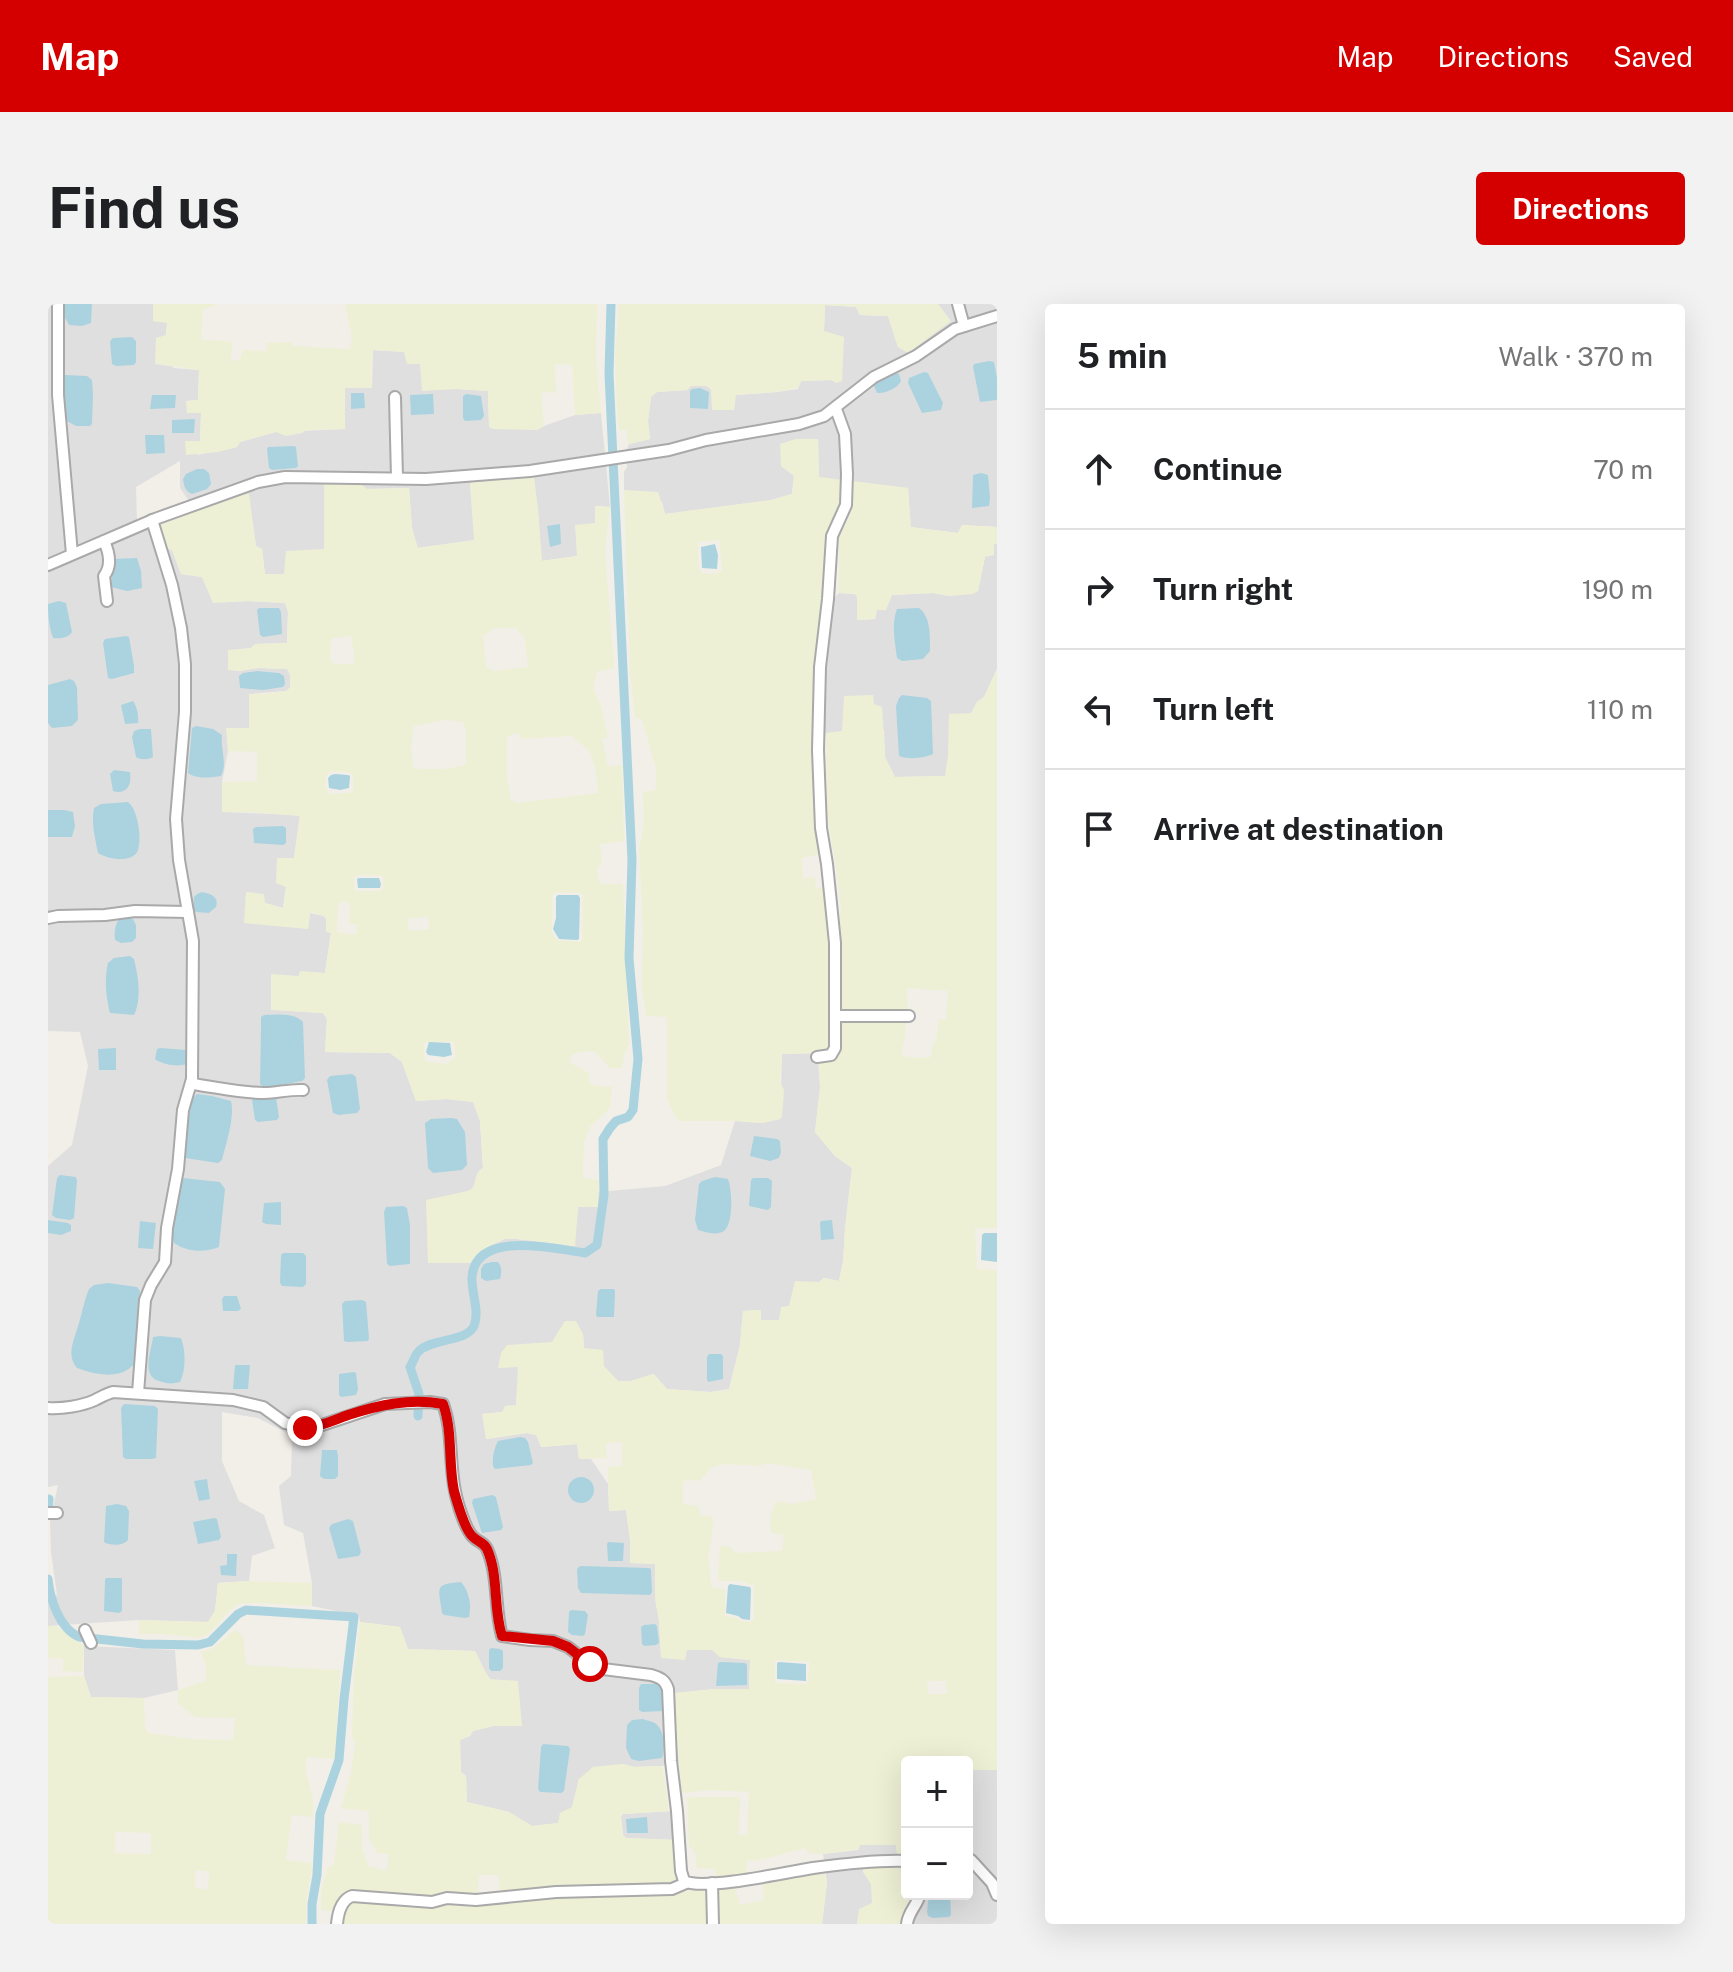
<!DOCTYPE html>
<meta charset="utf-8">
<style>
:root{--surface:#fff;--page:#f2f2f2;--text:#202124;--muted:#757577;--line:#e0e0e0;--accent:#d40000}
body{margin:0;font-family:"Public Sans",sans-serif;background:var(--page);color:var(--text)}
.controls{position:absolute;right:24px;bottom:24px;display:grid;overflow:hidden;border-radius:8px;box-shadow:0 8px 32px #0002}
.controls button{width:72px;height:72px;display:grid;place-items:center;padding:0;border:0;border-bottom:2px solid var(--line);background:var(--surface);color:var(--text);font:40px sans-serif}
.stop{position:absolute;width:24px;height:24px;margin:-18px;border:6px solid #d40000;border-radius:50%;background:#fff}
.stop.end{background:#d40000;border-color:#fff;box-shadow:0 2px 8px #0008}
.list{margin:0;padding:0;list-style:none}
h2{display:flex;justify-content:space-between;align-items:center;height:104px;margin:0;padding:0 32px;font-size:34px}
h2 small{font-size:26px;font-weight:400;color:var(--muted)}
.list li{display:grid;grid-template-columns:52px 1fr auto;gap:24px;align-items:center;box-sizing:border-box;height:120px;padding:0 32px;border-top:2px solid var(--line)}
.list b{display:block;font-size:30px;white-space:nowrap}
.list em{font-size:26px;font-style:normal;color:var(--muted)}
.icon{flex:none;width:44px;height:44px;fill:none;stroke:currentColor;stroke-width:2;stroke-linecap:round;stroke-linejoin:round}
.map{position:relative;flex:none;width:949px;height:1620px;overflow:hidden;border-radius:8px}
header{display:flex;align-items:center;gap:48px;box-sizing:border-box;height:112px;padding:0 40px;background:var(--accent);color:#fff}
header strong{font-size:38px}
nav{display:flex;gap:44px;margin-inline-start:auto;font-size:28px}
.intro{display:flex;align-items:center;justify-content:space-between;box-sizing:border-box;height:192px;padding:0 48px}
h1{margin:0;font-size:56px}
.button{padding:20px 36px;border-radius:8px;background:var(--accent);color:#fff;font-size:28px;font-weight:700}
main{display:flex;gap:48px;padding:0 48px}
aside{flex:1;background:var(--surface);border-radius:8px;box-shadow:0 8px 32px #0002}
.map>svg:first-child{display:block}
.residential{fill:#e0dfdf}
.farmland{fill:#eef0d5;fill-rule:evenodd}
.water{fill:#aad3df}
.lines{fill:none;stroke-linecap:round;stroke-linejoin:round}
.canal{stroke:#aad3df;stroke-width:9}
.minor-casing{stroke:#a9a9a9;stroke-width:14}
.minor{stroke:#fff;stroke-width:10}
.route{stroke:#d40000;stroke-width:10}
</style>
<header>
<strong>Map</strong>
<nav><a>Map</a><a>Directions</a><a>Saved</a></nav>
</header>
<div class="intro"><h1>Find us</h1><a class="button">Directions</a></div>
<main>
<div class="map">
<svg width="949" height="1620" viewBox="0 0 949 1620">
<rect width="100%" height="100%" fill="#f2efe9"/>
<g class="residential">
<path d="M 0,0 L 105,0 L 105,17 L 119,18 L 118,31 L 125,64 L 151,66 L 150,96 L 138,97 L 153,109 L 152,137 L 149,151 L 189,143 L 192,138 L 228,128 L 296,125 L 297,84 L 324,84 L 325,46 L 357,48 L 409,85 L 440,87 L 441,122 L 489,126 L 496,122 L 527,111 L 553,109 L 562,203 L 548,202 L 548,219 L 529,252 L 493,257 L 490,206 L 485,172 L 422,179 L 427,236 L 369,244 L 364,224 L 361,184 L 319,185 L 276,179 L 276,245 L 237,270 L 217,271 L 214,245 L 208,242 L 200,190 L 147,206 L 132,184 L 132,157 L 88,183 L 89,217 L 113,221 L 118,244 L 124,246 L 133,270 L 154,273 L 166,298 L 201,297 L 237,299 L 240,308 L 239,339 L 207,340 L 203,344 L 180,347 L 191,367 L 210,364 L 240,365 L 242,371 L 242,384 L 238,387 L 201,390 L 201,424 L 179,424 L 180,447 L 174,478 L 174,508 L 252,511 L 246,554 L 229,554 L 238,583 L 235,604 L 217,599 L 198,588 L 260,625 L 262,609 L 276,612 L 278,615 L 278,628 L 283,628 L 277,669 L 252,668 L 243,707 L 275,709 L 279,715 L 277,748 L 342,749 L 354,758 L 368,797 L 398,795 L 425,798 L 432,817 L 435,864 L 430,868 L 425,884 L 420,887 L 378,897 L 422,959 L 431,948 L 441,942 L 457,935 L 469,935 L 526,942 L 530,903 L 550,903 L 550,888 L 617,882 L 673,861 L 687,817 L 714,819 L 732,815 L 734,750 L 770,749 L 772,784 L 767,828 L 787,852 L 804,864 L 797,925 L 795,958 L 791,977 L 776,974 L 741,1002 L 731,1016 L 713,1016 L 712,1006 L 695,1007 L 692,1041 L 681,1085 L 662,1088 L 619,1085 L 605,1070 L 583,1077 L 570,1077 L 536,1044 L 535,1030 L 504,1038 L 451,1063 L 471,1063 L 468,1101 L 454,1108 L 435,1110 L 438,1135 L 479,1129 L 489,1131 L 493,1143 L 529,1140 L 531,1155 L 543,1155 L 560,1180 L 561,1207 L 578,1206 L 582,1235 L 582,1259 L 607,1260 L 607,1294 L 611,1317 L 613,1354 L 638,1346 L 665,1346 L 672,1353 L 702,1356 L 701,1385 L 666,1385 L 628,1389 L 628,1427 L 631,1458 L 614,1462 L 586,1463 L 575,1460 L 531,1475 L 524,1504 L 511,1519 L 484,1522 L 461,1508 L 419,1498 L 418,1472 L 413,1468 L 412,1436 L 422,1432 L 425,1427 L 445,1422 L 474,1422 L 436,1366 L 427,1347 L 360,1345 L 352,1323 L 312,1318 L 311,1312 L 264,1302 L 264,1279 L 255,1229 L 236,1221 L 231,1182 L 243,1172 L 244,1132 L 210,1114 L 174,1108 L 174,1157 L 191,1197 L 216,1211 L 227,1244 L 204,1252 L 201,1277 L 170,1279 L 167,1307 L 160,1318 L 91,1316 L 0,1322 L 0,1294 L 9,1291 L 3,1248 L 2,1217 L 10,1181 L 0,1183 L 0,862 L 24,841 L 40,762 L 32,728 L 0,727 Z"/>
<path d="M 890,0 L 949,0 L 949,223 L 914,221 L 910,229 L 862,223 L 860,184 L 771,174 L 770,135 L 746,171 L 744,190 L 723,196 L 617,210 L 614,198 L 576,186 L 576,168 L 579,163 L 578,147 L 581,140 L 602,135 L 600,117 L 603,92 L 609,88 L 639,86 L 643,82 L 659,82 L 686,105 L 687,91 L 729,88 L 750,85 L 753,77 L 783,76 L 776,27 L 777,1 L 808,3 L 812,11 L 840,12 L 850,43 L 891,3 Z"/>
<path d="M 946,239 L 949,240 L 949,365 L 936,393 L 929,398 L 900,452 L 898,472 L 847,473 L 837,453 L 836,426 L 778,429 L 774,427 L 784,296 L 791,289 L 807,290 L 809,293 L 809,315 L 813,316 L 827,315 L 829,305 L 844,291 L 885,289 L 901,292 L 930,287 L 937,253 Z"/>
<path d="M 36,1342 L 127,1346 L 130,1386 L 96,1394 L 43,1393 L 36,1372 Z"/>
<path d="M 919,1466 L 949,1466 L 949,1620 L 774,1620 L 779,1578 L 775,1550 L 810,1546 L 811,1541 L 848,1541 L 849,1550 L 859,1550 L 859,1590 L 919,1590 Z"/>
<path d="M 626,1507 L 628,1536 L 578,1534 L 575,1531 L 573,1512 L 575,1510 Z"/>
</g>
<g class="farmland">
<path d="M 105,0 L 170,0 L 155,6 L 153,36 L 184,37 L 183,57 L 192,56 L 195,46 L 219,47 L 219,39 L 242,38 L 245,42 L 302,45 L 304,33 L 297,0 L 549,0 L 548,54 L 553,109 L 527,111 L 524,61 L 507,60 L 508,88 L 493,89 L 496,122 L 489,126 L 445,125 L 441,123 L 440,87 L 409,85 L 374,87 L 372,60 L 359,60 L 356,48 L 325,46 L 323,66 L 324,84 L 297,84 L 297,125 L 258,126 L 254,129 L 238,132 L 228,128 L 192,138 L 189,143 L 170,148 L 138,151 L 137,137 L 152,137 L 153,109 L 139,109 L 138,97 L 150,96 L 151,66 L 107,60 L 108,34 L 118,31 L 119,19 L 105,17 Z"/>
<path d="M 571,0 L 890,0 L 903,17 L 860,49 L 850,43 L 840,12 L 812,11 L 808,3 L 777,1 L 776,27 L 796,33 L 794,77 L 788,79 L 783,76 L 753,77 L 750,84 L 729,88 L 688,91 L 686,106 L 664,106 L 663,86 L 659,82 L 643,82 L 639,86 L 609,88 L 603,93 L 600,117 L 602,135 L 581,140 L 578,126 L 571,126 L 569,102 L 567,52 Z"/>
<path d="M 748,135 L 770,135 L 771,173 L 795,176 L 793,202 L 783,224 L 769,523 L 772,550 L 754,554 L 755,574 L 767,573 L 768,584 L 777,583 L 783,639 L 783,746 L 777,749 L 734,750 L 732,778 L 736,786 L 734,813 L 732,815 L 714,819 L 687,817 L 630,817 L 619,795 L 619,713 L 598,712 L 594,682 L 595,625 L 591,546 L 596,519 L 595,488 L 607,486 L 608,482 L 608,465 L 594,416 L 587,413 L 582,366 L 576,186 L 610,188 L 617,210 L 723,196 L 744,190 L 746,172 L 733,162 L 732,140 ZM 671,236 L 674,265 L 672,268 L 662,270 L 653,269 L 650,261 L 650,238 Z"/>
<path d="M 486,172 L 490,206 L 494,257 L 529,252 L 527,221 L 547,219 L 547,202 L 562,203 L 557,247 L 566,364 L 549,368 L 545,384 L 553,402 L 560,433 L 554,436 L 560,462 L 574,461 L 576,537 L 552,540 L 554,561 L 550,562 L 549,568 L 551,577 L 555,580 L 575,580 L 581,740 L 577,749 L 574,764 L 562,764 L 546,747 L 530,748 L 522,753 L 521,758 L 541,769 L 542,781 L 564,783 L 562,804 L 542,823 L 536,837 L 535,874 L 551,876 L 550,903 L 530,903 L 527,942 L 469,935 L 457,935 L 441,942 L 431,948 L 422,959 L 380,959 L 378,896 L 420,887 L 425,884 L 430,868 L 435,864 L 432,817 L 425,798 L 398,795 L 368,797 L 354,758 L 342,749 L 277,748 L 279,715 L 275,709 L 223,706 L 223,670 L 251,672 L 252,667 L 277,669 L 283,629 L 278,628 L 278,615 L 276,612 L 264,608 L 262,609 L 260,625 L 196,619 L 198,588 L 216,590 L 217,599 L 235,604 L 238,583 L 228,579 L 229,554 L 246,554 L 252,512 L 201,508 L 174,508 L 174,478 L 209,477 L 209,448 L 180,447 L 178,424 L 201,424 L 201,390 L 217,390 L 238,387 L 242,384 L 242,371 L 239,365 L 210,364 L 191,367 L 180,366 L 180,346 L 203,344 L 207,340 L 239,339 L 240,308 L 237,299 L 201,297 L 165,299 L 154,273 L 133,270 L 124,246 L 118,244 L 113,221 L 116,215 L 196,189 L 201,190 L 208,242 L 214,245 L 217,270 L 236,270 L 238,247 L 276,245 L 276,178 L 312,179 L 319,185 L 361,184 L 364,224 L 370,244 L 426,236 L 422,179 ZM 447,324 L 468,324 L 477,335 L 480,363 L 445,367 L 438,363 L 435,332 ZM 303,332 L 307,357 L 305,360 L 285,360 L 282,354 L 283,337 L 285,334 ZM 398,416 L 415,418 L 418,426 L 418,461 L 395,465 L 371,465 L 365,463 L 363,442 L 366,422 ZM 471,428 L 472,435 L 524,432 L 542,448 L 548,467 L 550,489 L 469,499 L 463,496 L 459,474 L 459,433 ZM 283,467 L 301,468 L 305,471 L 305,487 L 302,489 L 282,490 L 278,486 L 277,477 L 279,470 ZM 310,571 L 335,572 L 335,585 L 332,587 L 307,587 L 306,574 ZM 509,588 L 532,589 L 535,591 L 534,636 L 532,638 L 509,636 L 504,629 L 504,593 L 505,590 ZM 294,597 L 302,599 L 301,619 L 309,621 L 308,631 L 289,628 L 290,602 ZM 380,612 L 381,625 L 361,627 L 360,615 ZM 378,738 L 406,738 L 407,754 L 398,760 L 377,757 L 376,741 Z"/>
<path d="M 805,177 L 860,184 L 863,223 L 910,229 L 914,221 L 949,223 L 949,240 L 946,240 L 946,251 L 937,253 L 930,287 L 925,290 L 901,292 L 885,289 L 844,291 L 838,306 L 829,306 L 827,315 L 809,316 L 809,293 L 807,290 L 791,289 L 791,233 L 802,211 Z"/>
<path d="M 949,365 L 949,924 L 927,924 L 929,965 L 949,966 L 949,1466 L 919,1466 L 919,1458 L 859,1458 L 859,1550 L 849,1551 L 848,1541 L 812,1541 L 811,1545 L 775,1550 L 760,1549 L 757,1544 L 712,1556 L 699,1557 L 698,1570 L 669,1574 L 667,1565 L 649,1564 L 647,1549 L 641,1541 L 639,1493 L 692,1493 L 691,1531 L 699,1531 L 701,1488 L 665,1486 L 634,1489 L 628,1427 L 627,1389 L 666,1385 L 701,1385 L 702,1356 L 672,1353 L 664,1346 L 639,1346 L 637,1356 L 613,1354 L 611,1317 L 607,1294 L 607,1260 L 582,1259 L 582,1235 L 578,1206 L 561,1207 L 560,1163 L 574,1162 L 574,1138 L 558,1139 L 559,1154 L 531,1155 L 529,1140 L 493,1143 L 488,1131 L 479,1129 L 438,1135 L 434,1110 L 454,1108 L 457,1102 L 468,1101 L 470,1063 L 450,1064 L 453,1049 L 459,1041 L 504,1038 L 517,1017 L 528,1017 L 535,1030 L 536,1044 L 555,1046 L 556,1062 L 570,1077 L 583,1077 L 606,1070 L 619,1085 L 662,1088 L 681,1086 L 692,1041 L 695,1007 L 713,1006 L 713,1016 L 731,1016 L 733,1003 L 741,1002 L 747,977 L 772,978 L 776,974 L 791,977 L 795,958 L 797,925 L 804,864 L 787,852 L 767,828 L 772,784 L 771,757 L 786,758 L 792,751 L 794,737 L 792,736 L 792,714 L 858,716 L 857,733 L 853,747 L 855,752 L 871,754 L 883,753 L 886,737 L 888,737 L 891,715 L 898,715 L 900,687 L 859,684 L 860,711 L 794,711 L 794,678 L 790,675 L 792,646 L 790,627 L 793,604 L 788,561 L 779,512 L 778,429 L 794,427 L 796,392 L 825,391 L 826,400 L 834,403 L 837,453 L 847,473 L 897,472 L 900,452 L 901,410 L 924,409 L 929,398 L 936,393 ZM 719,1159 L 763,1166 L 768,1195 L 744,1200 L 728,1197 L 722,1213 L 723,1229 L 736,1231 L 734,1247 L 687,1249 L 683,1243 L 672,1242 L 670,1272 L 672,1277 L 694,1277 L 706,1282 L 706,1315 L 702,1318 L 693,1317 L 688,1313 L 677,1312 L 677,1285 L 665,1284 L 663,1280 L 660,1252 L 664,1233 L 665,1213 L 652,1211 L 650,1202 L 635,1200 L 635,1177 L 653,1176 L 662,1164 L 675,1160 L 712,1162 ZM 727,1356 L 762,1358 L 759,1380 L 727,1379 ZM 881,1377 L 898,1377 L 899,1390 L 880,1390 L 879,1379 Z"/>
<path d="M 201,1277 L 264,1279 L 264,1302 L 205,1299 L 191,1300 L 182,1306 L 164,1327 L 154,1334 L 116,1330 L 91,1330 L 91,1316 L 160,1318 L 167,1307 L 170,1279 Z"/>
<path d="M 312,1318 L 352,1323 L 360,1345 L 427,1347 L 441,1375 L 470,1377 L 474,1422 L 445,1422 L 425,1427 L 422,1432 L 412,1436 L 413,1468 L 418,1472 L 419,1498 L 461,1508 L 484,1522 L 510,1519 L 512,1509 L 524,1503 L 531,1475 L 545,1463 L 575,1460 L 586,1463 L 614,1462 L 621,1507 L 575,1510 L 573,1512 L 575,1531 L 578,1534 L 628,1536 L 630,1578 L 625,1581 L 510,1581 L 452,1588 L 450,1571 L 431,1571 L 430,1591 L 372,1593 L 296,1588 L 286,1607 L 273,1606 L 273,1589 L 279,1564 L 286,1560 L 291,1518 L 314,1521 L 314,1544 L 320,1562 L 339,1567 L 341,1550 L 329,1549 L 321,1535 L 321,1507 L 293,1504 L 303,1469 L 307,1441 L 304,1431 L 306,1373 Z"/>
<path d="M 0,1322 L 8,1322 L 36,1342 L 35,1368 L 15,1367 L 15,1355 L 0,1354 Z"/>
<path d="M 187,1326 L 195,1332 L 198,1361 L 292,1366 L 287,1455 L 259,1453 L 257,1465 L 265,1494 L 265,1513 L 244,1511 L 238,1556 L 264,1559 L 258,1601 L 258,1620 L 0,1620 L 0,1373 L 36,1372 L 43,1393 L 96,1394 L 97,1423 L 100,1429 L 143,1435 L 185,1436 L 187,1414 L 147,1413 L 130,1400 L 130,1386 L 158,1377 L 158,1362 L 153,1348 L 165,1344 ZM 67,1528 L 103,1529 L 103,1550 L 67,1549 ZM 147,1566 L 161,1567 L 160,1585 L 147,1584 Z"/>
<path d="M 859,1561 L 859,1590 L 870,1590 L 857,1620 L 809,1620 L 811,1605 L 824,1599 L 823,1580 L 815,1568 L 815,1564 Z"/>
<path d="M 762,1568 L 776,1568 L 779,1578 L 774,1620 L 668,1620 L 667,1584 L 686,1581 L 692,1601 L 716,1596 L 714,1579 Z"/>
<path d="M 662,1585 L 663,1620 L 293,1620 L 296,1606 L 305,1595 L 336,1600 L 385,1603 L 499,1592 L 625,1589 Z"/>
</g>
<g class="water">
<path d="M 15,0 L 44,0 L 43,19 L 34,22 L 21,21 L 15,10 Z"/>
<path d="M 84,33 L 88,37 L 88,58 L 86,61 L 68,62 L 64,60 L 62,37 L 65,34 Z"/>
<path d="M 941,57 L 946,58 L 949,74 L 949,96 L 932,98 L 925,63 L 926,60 Z"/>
<path d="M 876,68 L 880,69 L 895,99 L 893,106 L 874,109 L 860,79 L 861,74 Z"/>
<path d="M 848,69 L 851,70 L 853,77 C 850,84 836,90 829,89 L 826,82 C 830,74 840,71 848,69 Z"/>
<path d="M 17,71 L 39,72 L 44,76 L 45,90 L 44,120 L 42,122 L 28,122 L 17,116 C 17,101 13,85 17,71 Z"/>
<path d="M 652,84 L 661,88 L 660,105 L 642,104 L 642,87 L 644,85 Z"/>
<path d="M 303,89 L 316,89 L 317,104 L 303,105 Z"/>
<path d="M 385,90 L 386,110 L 363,111 L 362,91 Z"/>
<path d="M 418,90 L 433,92 L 436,112 L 433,116 L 417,117 L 415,114 L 415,92 Z"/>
<path d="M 104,91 L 128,91 L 127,104 L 102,105 Z"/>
<path d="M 147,115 L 146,129 L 124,129 L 124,116 Z"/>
<path d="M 97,131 L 116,131 L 117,149 L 98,150 Z"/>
<path d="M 246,142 L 248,143 L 250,162 L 248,164 L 224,166 L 221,164 L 219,145 L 220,143 Z"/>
<path d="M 149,165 L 156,165 L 161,169 L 163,180 L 159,185 L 144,190 C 137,187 136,182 135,175 L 138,170 Z"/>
<path d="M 933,169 L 940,171 L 942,194 L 941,202 L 924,204 L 925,171 Z"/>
<path d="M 512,220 L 513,240 L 502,243 L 499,222 Z"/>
<path d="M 667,240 L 670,251 L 669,265 L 654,264 L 653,243 Z"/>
<path d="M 89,254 L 93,267 L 94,284 L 79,287 L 63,283 L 65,255 Z"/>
<path d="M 11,297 L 18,299 L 24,328 C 21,334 11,335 5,334 C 1,323 0,312 0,300 Z"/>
<path d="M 211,304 L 231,304 L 233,308 L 234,330 L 215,333 L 212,331 L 209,306 Z"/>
<path d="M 871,304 C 883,313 882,332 882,347 L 875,355 L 854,357 L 849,354 C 847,338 843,320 849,305 Z"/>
<path d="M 78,332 L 81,333 L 86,362 L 86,369 L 64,375 L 60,374 L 55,339 L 57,335 Z"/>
<path d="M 209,367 L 231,369 L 236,372 L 237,380 L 235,383 L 215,386 L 192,384 L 191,372 L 195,369 Z"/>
<path d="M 22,375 L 26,377 L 29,383 L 30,416 L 24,422 L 4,424 L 0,419 L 0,381 Z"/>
<path d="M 854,391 L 879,394 L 883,397 L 885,450 C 876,454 861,456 851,452 L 848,402 L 851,394 Z"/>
<path d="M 85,397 C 89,402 91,413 90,419 L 77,420 L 73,401 Z"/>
<path d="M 148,422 L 165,425 L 174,431 C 172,444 180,460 173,472 C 162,474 148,475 140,469 L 144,424 Z"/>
<path d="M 92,425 L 103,425 L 105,453 C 100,456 93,456 88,453 L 84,433 L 86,427 Z"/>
<path d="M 66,466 L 82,468 C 84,481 79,491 65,487 L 62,470 Z"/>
<path d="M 287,470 L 300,471 L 302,472 L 301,484 L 292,486 L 281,484 L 280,474 L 283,471 Z"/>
<path d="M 80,498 C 90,506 94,534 90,546 C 85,560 59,555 50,549 C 47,534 43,519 46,504 L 53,500 Z"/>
<path d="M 0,506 L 16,506 L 25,508 L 27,522 L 24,533 L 0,533 Z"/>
<path d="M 235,522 L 238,524 L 238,539 L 235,541 L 206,539 L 205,525 L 208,523 Z"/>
<path d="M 311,574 L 331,574 L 333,580 L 332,584 L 310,584 L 309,575 Z"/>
<path d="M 154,588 C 164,590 171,593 168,603 L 161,609 L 148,608 L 145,605 L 146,593 L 149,590 Z"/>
<path d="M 510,591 L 530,591 L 532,594 L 531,635 L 529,636 L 511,635 L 505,625 L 508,614 L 508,593 Z"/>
<path d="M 78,613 L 85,615 L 88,621 L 88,634 L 84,638 L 73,639 L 67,636 C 66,628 67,620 72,614 Z"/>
<path d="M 82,652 L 86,655 C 90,672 94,694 86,711 L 62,709 C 58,693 56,676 60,659 L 66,654 Z"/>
<path d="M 216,711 C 229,711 246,708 255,718 L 257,774 L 254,777 L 217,784 L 212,780 L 213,722 L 213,713 Z"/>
<path d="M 381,738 L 402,739 L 404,751 L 396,753 L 380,751 L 378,748 Z"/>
<path d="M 68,744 L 68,766 L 51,766 L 50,745 Z"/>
<path d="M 112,744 L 138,746 L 140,749 L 139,760 C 130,763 115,761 107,755 L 109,745 Z"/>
<path d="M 304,770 L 308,773 L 312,805 L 309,809 L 291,811 L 285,809 L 279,776 L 282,772 Z"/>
<path d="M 149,790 L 164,792 L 183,797 C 187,813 178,840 174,856 L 170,859 L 137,854 L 135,851 L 144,795 Z"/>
<path d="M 226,791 L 228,793 L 231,813 L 229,816 L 210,818 L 207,816 L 204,796 L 207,793 Z"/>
<path d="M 403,814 L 409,815 L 417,828 L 419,861 L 414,866 L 385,869 L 380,864 L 377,819 L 383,815 Z"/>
<path d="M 706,832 L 729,835 L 732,837 L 733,848 L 731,854 L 722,857 L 702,852 Z"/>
<path d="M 12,871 L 28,873 L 29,877 L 26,914 L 22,916 L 8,914 L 4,911 L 9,874 Z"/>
<path d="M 667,873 L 680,875 C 684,885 686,919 676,927 C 669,932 657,928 650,926 L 647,916 L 651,880 L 654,877 Z"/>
<path d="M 135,874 L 172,878 L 177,885 L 171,943 C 156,949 139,948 126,939 L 124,933 L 131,879 Z"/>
<path d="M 705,874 L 720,874 L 724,877 L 723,903 L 720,906 L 701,902 L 703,876 Z"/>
<path d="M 233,898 L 233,921 L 218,920 L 214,918 L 216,899 Z"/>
<path d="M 355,902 L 359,904 L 362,921 L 362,960 L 342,962 L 339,960 L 336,908 L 338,903 Z"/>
<path d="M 0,916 L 20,919 L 23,921 L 23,927 L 13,931 L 0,929 Z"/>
<path d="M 784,916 L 786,935 L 773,936 L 772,919 L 773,917 Z"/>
<path d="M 92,917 L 108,919 L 105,945 L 90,944 Z"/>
<path d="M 936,929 L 949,929 L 949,958 L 933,956 L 934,931 Z"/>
<path d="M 235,949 L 255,949 L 258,952 L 258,980 L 255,983 L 234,982 L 232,979 L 233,951 Z"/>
<path d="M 444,958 L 450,958 C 454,963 454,969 452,975 L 438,977 L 433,974 L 433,965 L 436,960 Z"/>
<path d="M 60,979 L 89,983 L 92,987 L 86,1060 C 73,1076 48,1071 29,1064 C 18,1050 26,1037 30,1022 C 34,1010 36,997 41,985 L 46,981 Z"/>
<path d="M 553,985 L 566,985 L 567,987 L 566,1013 L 549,1013 L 548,1010 L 550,987 Z"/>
<path d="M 176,992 L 189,992 L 193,1005 L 190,1007 L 175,1007 L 174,995 Z"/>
<path d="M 314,996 L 318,998 L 321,1034 L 320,1037 L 299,1038 L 296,1037 L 294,1000 L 297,997 Z"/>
<path d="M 112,1032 L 133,1034 C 138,1047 138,1066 132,1078 C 124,1080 119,1080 111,1077 C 93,1072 103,1048 105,1033 Z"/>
<path d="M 661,1050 L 673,1050 L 675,1052 L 675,1075 L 660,1078 L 659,1075 L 659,1053 Z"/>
<path d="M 187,1061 L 202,1061 L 200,1085 L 185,1085 Z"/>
<path d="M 306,1068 L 308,1069 L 310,1085 L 308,1091 L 293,1093 L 291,1091 L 291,1070 Z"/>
<path d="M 76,1100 L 107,1102 L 110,1105 L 108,1154 L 103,1155 L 78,1155 L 75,1153 L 73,1104 Z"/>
<path d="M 472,1133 L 477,1134 L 480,1138 L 485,1159 L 483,1161 L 447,1165 L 445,1162 C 444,1154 446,1144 450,1137 Z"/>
<path d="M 274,1146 L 289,1146 L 290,1152 L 290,1172 L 287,1175 L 276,1175 L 272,1172 Z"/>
<circle cx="533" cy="1186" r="13"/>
<path d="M 159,1175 L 162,1195 L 151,1197 L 146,1177 Z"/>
<path d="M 444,1191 L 448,1193 L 455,1223 L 453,1226 L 434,1229 L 424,1199 L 425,1195 Z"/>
<path d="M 69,1200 L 78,1202 L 81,1207 L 80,1236 C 75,1242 62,1242 56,1238 L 58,1202 Z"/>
<path d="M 166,1214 L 169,1215 L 173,1233 L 171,1236 L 150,1240 L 145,1218 Z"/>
<path d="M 300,1215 L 305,1217 L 313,1248 L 311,1252 L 290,1255 L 281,1224 L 284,1220 Z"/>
<path d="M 560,1238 L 576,1239 L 575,1257 L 560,1257 L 559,1240 Z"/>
<path d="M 179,1250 L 189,1250 L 188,1272 L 173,1271 L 172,1262 L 179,1261 Z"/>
<path d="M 532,1262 L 601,1264 L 603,1265 L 604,1288 L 602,1291 L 533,1289 L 530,1284 L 529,1265 Z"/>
<path d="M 59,1274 L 73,1274 L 74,1275 L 74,1307 L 71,1309 L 56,1307 L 57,1275 Z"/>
<path d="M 413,1278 C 421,1287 424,1301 421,1313 L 417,1314 L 396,1311 L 394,1309 C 391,1284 385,1280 413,1278 Z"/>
<path d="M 682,1280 L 702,1283 L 703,1285 L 702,1316 L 694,1315 L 690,1312 L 678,1309 L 680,1282 Z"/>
<path d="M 523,1306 L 537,1307 L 540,1311 L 537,1330 L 535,1332 L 524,1331 L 520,1328 L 521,1308 Z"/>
<path d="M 607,1320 L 609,1322 L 611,1339 L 608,1341 L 596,1342 L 594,1340 L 593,1323 L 596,1321 Z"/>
<path d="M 443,1344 L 452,1345 L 455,1347 L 455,1364 L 452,1367 L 443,1367 L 441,1364 L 441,1346 Z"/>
<path d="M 673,1358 L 697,1359 L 699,1361 L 699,1381 L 668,1382 L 670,1359 Z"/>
<path d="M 731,1358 L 758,1360 L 758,1377 L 729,1375 L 729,1359 Z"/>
<path d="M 593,1380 L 611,1380 C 616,1386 619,1399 615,1407 L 594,1408 L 591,1406 L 591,1384 Z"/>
<path d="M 595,1415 C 597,1416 607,1418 608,1420 C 617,1427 617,1445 614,1454 L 591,1457 L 583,1455 L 578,1444 L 579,1421 L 584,1416 Z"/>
<path d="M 495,1440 L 520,1442 L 522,1445 L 516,1487 L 513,1489 L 492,1488 L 490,1485 L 493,1443 Z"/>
<path d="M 599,1513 L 600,1529 L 579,1529 L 578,1515 Z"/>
<path d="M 881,1590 L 902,1590 L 903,1611 L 901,1613 L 885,1614 L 880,1612 L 879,1608 Z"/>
</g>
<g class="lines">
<g class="canal">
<path d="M 370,1112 L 371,1090 L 362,1063 C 365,1059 367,1050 371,1047 C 384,1034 419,1038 426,1022 C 432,1007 423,988 424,973 C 428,925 507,945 537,949 L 549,941 L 556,891 L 555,835 L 562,824 L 568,817 L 580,813 L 585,806 L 590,755 L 581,654 L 584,556 L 561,70 L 563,0"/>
<path d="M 0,1207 L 1,1195"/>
<path d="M 0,1275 C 2,1295 11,1324 31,1333 L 95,1340 L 150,1341 L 162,1338 L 190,1310 L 198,1306 L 306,1313 L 296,1395 L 291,1456 L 272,1510 L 269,1571 L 264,1600 L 264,1620"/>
</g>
<g class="minor-casing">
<g id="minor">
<path d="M 10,0 L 10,91 L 24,250"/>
<path d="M 910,0 L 916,22"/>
<path d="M 347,93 L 349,174"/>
<path d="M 56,237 C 61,248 64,262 56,272 L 59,297"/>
<path d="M 0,261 L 107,215 L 210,178 L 237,173 L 378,175 L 482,167 L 621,146 L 658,136 L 751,120 L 776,112 L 826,73 L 868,52 L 907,25 L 949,12"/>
<path d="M 0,614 L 10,612 L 57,611 L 87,607 L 140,608"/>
<path d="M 787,712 L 861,712"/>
<path d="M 769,753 L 783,751 L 787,744 L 787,639 L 779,560 L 773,524 L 770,446 L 772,363 L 780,295 L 784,232 L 798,201 L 799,170 L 797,130 L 788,105"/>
<path d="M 144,780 C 168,783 191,789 216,789 C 229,789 242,785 255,786"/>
<path d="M 90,1089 L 97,996 L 103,981 L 117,958 L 119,924 L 130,865 L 135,806 L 144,775 L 145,637 L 131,556 L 128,515 L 137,408 L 137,360 L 133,324 L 124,281 L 104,216"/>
<path d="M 0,1104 C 14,1105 34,1102 47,1096 C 53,1093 58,1090 65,1088 L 185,1096 L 215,1103 L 237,1119 L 257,1124 L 271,1122 L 337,1100 L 382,1098 L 395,1100 C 405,1127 401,1159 407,1187 C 409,1198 417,1225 425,1233 C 430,1238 436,1238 439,1245 C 451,1272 446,1304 454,1332 L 482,1336 L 505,1337 L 520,1343 L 547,1364 L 603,1371 C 613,1374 617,1376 620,1385 L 623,1457 L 629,1507 L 633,1567 L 636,1577 C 655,1587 740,1568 765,1564 C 796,1560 828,1556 859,1557"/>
<path d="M 0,1209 L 9,1209"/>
<path d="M 37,1326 L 43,1339"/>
<path d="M 919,1556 L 923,1556 L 944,1579 L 949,1591"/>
<path d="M 664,1579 L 665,1620"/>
<path d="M 289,1620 C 290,1609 293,1596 304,1592 L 384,1598 L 399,1594 L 428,1596 L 508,1588 L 624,1585 L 638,1579"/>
<path d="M 859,1620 C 860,1608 869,1602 872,1590"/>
</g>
</g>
<use href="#minor" class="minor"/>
</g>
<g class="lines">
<path class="route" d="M 257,1124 C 272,1123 286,1116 300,1111 C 331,1101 362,1094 395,1100 C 405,1127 400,1159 406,1187 C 409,1198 417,1226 425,1233 C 430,1238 436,1238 439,1245 C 451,1272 445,1304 454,1332 L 505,1337 L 520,1343 L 542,1360"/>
</g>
</svg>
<div class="controls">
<button>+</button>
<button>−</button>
</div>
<div class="stop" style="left:542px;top:1360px"></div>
<div class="stop end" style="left:257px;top:1124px"></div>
</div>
<aside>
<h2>5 min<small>Walk · 370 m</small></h2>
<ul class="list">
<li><svg class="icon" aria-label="ahead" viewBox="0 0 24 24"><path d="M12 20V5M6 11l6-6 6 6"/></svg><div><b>Continue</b></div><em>70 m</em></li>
<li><svg class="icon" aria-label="right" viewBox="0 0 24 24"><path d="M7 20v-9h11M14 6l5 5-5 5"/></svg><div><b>Turn right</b></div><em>190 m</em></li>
<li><svg class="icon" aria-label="left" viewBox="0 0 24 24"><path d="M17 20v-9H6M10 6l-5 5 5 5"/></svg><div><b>Turn left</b></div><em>110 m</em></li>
<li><svg class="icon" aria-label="arrive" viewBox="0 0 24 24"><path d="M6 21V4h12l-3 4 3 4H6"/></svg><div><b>Arrive at destination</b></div></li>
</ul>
</aside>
</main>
